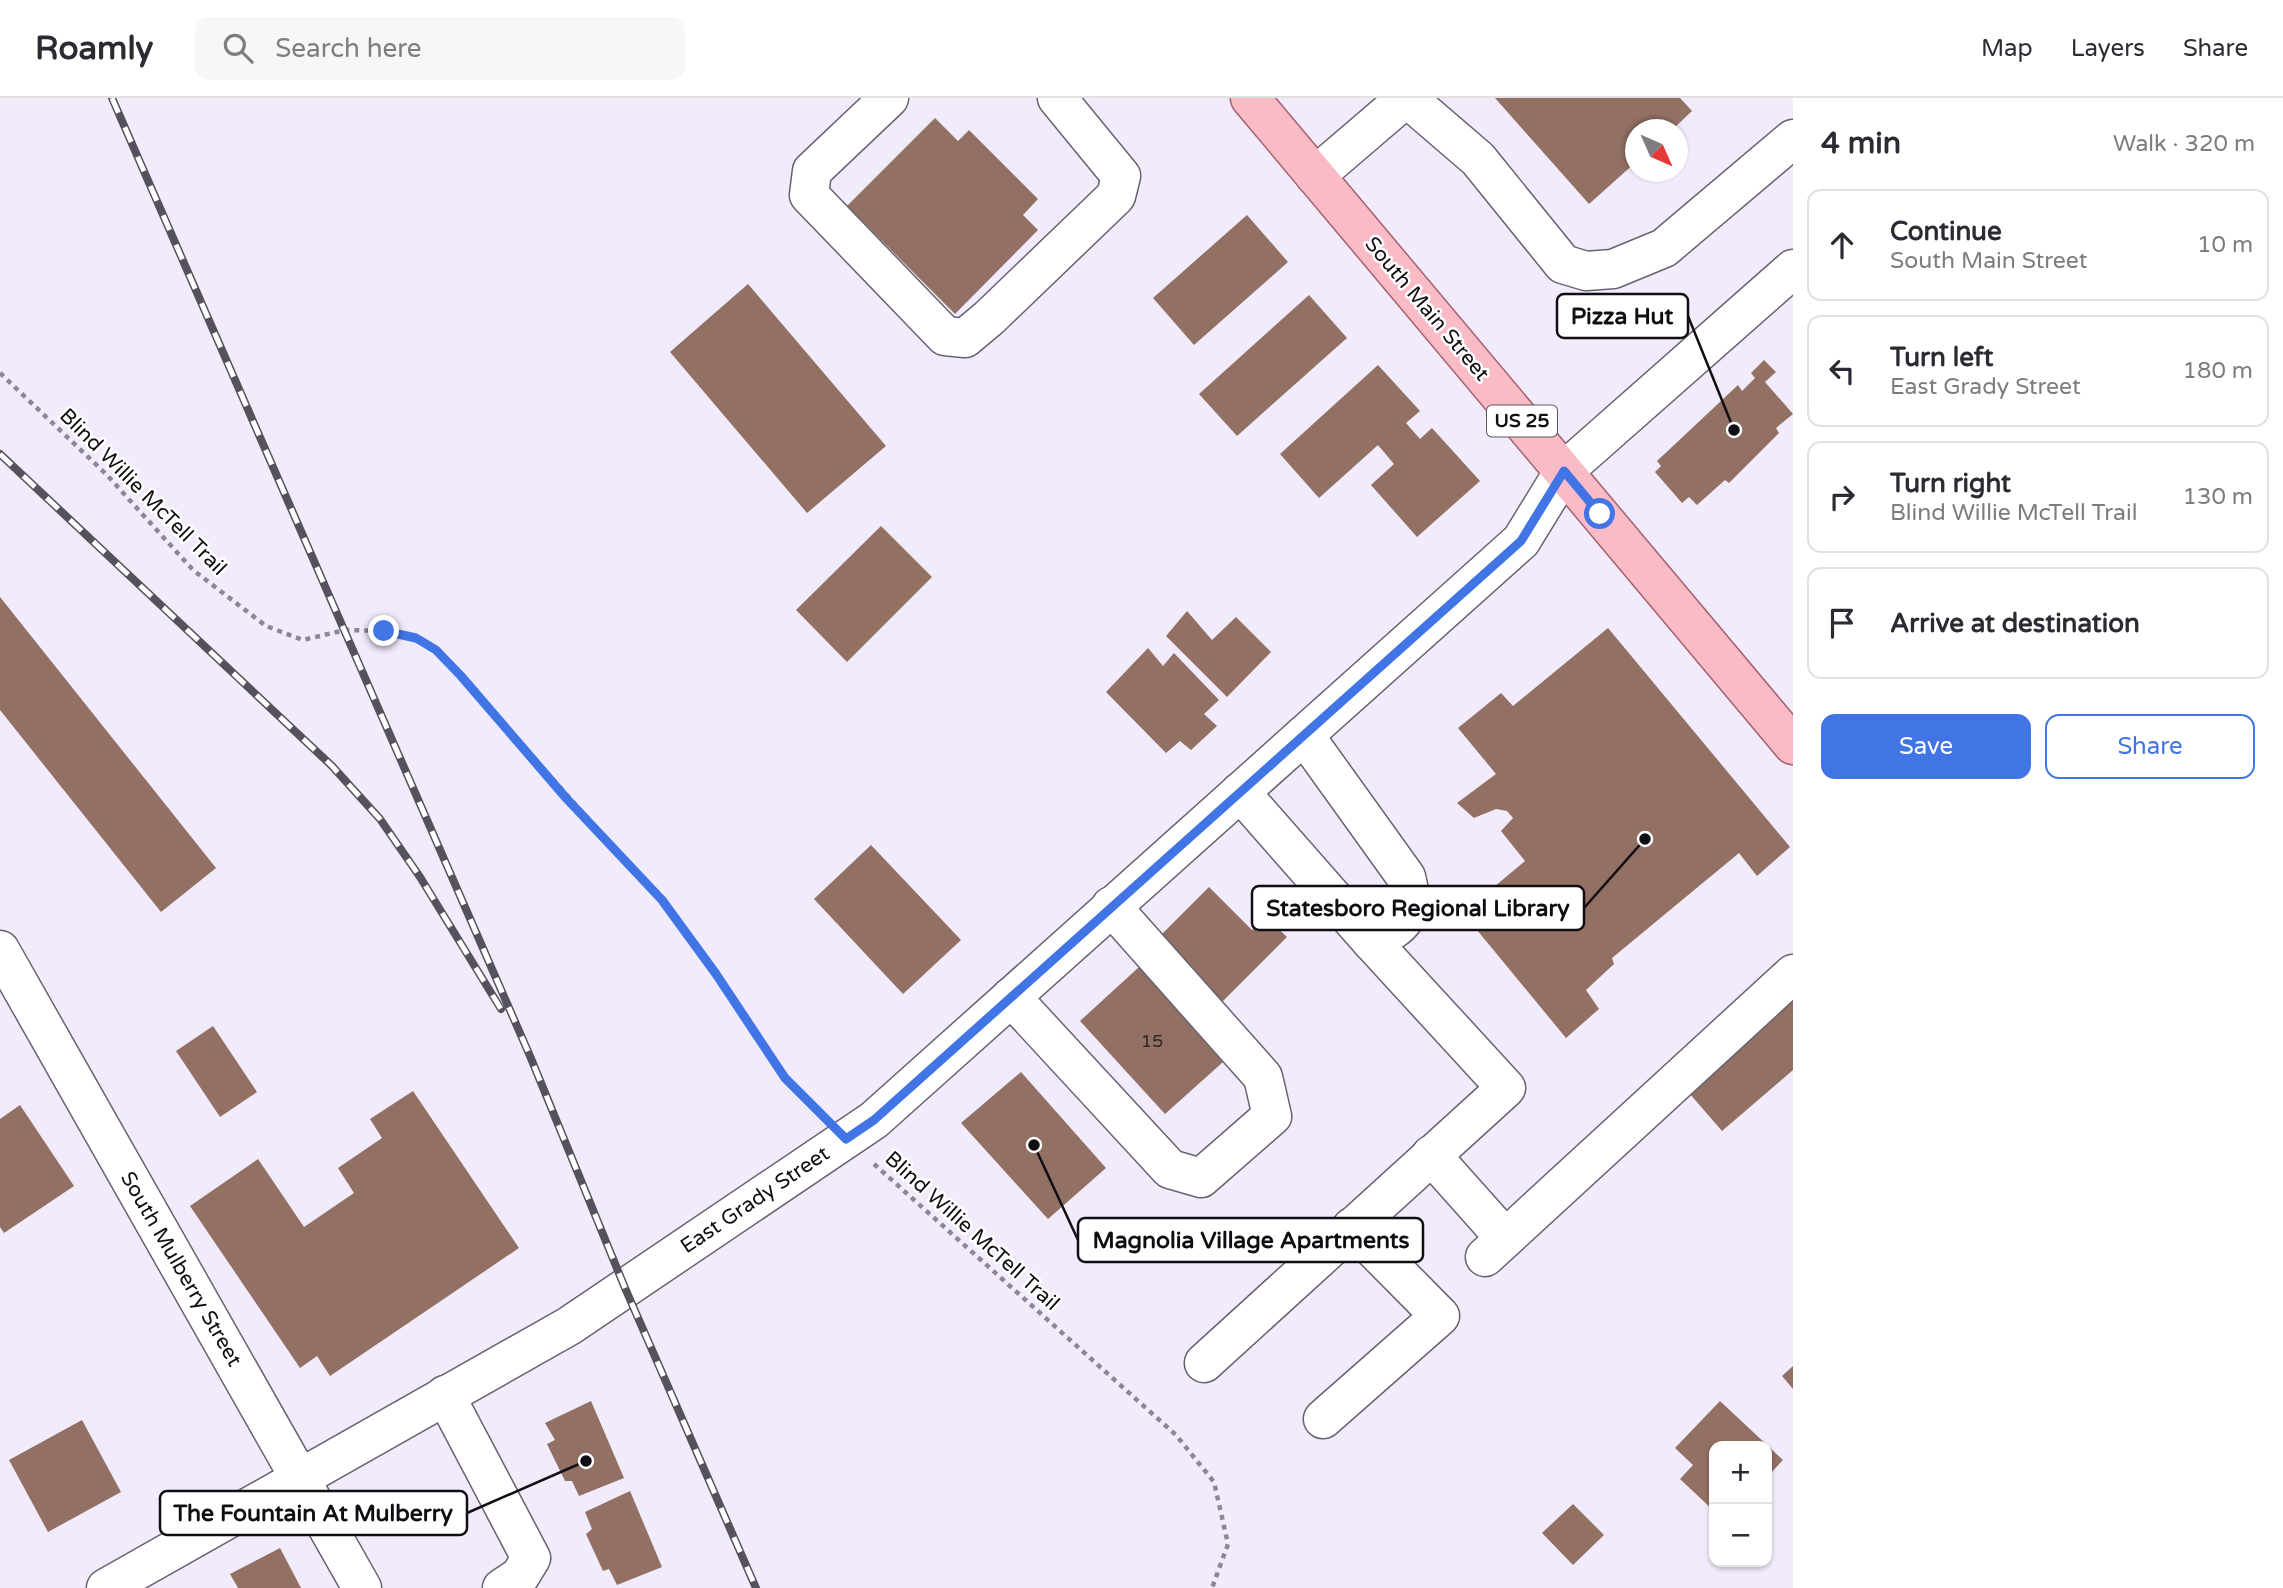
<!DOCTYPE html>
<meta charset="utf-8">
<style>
:root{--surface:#fff;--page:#f7f7f7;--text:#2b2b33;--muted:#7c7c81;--line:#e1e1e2;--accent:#4175e6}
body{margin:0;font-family:"Varela Round",sans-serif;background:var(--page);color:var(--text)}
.controls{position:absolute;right:21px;bottom:21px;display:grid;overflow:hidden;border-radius:14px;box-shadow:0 2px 5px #0004}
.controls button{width:63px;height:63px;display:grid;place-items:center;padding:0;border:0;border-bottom:2px solid var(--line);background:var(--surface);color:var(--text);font:35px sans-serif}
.compass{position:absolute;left:1625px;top:21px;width:63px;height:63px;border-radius:50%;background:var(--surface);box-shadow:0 2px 5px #0004;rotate:135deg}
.stop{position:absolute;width:21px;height:21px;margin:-16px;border:5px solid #4175e6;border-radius:50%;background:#fff}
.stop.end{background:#4175e6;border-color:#fff;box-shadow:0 2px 7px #0008}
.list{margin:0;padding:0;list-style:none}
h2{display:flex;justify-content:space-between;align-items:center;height:91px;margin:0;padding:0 28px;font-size:30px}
h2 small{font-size:23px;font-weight:400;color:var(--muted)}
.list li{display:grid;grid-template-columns:46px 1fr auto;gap:21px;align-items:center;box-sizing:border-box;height:112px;margin:0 14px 14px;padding:0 14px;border:2px solid var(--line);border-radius:14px}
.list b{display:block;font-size:26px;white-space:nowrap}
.list p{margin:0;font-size:23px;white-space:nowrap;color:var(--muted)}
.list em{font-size:23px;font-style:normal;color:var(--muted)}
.actions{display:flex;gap:14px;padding:21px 28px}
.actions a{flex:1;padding:16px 0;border:2px solid var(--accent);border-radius:14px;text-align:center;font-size:24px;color:var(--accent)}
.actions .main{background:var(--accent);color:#fff}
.icon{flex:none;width:38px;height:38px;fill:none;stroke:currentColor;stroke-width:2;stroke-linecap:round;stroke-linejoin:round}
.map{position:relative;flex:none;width:1793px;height:1490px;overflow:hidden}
header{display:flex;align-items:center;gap:42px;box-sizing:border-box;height:98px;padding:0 35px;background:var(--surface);border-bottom:2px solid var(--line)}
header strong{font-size:33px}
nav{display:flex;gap:38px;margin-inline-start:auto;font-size:24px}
.search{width:490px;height:63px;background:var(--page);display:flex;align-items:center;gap:18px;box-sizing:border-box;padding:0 24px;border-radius:14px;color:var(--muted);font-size:26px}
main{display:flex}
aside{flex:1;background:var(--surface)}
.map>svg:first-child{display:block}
.building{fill:#927063}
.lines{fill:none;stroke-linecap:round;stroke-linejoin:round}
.minor-casing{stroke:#686270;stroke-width:41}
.major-casing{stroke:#a5616f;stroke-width:41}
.path{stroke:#8c8793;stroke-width:4.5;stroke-dasharray:5 5;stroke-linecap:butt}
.minor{stroke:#fff;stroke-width:38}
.major{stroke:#f9bbc6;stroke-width:38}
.rail-casing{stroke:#56525b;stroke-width:8}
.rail{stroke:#fff;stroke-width:5;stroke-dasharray:16;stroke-linecap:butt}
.route{stroke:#4175e6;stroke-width:9}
.labels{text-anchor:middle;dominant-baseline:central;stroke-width:5;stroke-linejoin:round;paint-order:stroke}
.number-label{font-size:18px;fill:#312627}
.shield{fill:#fff;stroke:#58565a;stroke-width:2}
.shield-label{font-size:19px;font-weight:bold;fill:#110e13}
.street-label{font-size:21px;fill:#110e13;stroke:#fff}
.leader{fill:none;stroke:#110e13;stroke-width:2.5}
.callout-dot{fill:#110e13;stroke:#fff;stroke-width:2.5}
.callout{fill:#fff;stroke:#110e13;stroke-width:2.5}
.callout-label{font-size:23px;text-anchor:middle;font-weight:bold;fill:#110e13}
</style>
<header>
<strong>Roamly</strong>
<div class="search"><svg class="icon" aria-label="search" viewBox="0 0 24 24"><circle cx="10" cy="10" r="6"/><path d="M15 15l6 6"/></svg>Search here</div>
<nav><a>Map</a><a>Layers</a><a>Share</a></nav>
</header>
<main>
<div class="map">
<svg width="1793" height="1490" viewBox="0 0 1793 1490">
<rect width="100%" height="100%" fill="#f2ebfc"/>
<g class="building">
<path d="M 1495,0 L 1680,0 L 1692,13 L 1672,32 L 1636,32 L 1636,64 L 1589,106 Z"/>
<path d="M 935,20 L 958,43 L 969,32 L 1038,101 L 1023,117 L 1038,132 L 955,216 L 847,108 Z"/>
<path d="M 1247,117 L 1288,164 L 1194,247 L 1153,200 Z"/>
<path d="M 748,186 L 886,348 L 807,415 L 670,254 Z"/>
<path d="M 1309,197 L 1347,240 L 1237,338 L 1199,296 Z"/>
<path d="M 1764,262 L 1776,274 L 1765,284 L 1793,316 L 1776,330 L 1779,335 L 1729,385 L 1725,382 L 1697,407 L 1689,399 L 1682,405 L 1655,374 L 1661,368 L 1657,363 L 1738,287 L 1742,293 L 1755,280 L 1751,275 Z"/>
<path d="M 1378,267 L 1420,313 L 1406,325 L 1420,341 L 1432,330 L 1480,383 L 1417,439 L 1371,387 L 1394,366 L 1378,347 L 1319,400 L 1280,356 Z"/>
<path d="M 881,428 L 932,479 L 847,564 L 796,512 Z"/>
<path d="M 0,499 L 216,770 L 161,814 L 0,612 Z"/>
<path d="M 1187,513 L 1212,542 L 1236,519 L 1271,554 L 1227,599 L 1166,538 Z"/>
<path d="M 1608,530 L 1790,749 L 1757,778 L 1739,755 L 1612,860 L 1614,866 L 1586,892 L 1599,911 L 1566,940 L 1463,815 L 1525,763 L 1501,733 L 1513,720 L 1507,713 L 1496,711 L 1474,720 L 1457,705 L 1496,676 L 1458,630 L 1501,595 L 1513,608 Z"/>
<path d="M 1148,550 L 1163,568 L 1174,555 L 1219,602 L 1204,616 L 1217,628 L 1191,652 L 1180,643 L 1166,655 L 1106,594 Z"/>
<path d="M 871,747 L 961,842 L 903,896 L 814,801 Z"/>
<path d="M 1209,789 L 1252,832 L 1266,819 L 1287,839 L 1218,908 L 1189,879 L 1195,872 L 1160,838 Z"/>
<path d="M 1139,869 L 1223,964 L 1165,1016 L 1080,923 Z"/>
<path d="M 1793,894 L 1793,972 L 1722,1033 L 1683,988 Z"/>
<path d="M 213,928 L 257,994 L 220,1019 L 176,953 Z"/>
<path d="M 1021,974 L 1106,1070 L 1048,1121 L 961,1025 Z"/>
<path d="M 413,993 L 519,1150 L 330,1278 L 317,1258 L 300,1270 L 190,1108 L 258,1061 L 304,1129 L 354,1095 L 338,1070 L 382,1040 L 370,1021 Z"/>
<path d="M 20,1007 L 74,1088 L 4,1135 L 0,1129 L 0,1021 Z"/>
<path d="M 1793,1268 L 1793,1291 L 1782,1278 Z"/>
<path d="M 591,1303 L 624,1380 L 579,1398 L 572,1383 L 565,1383 L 547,1346 L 555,1342 L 545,1325 Z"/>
<path d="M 1720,1303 L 1783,1362 L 1767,1379 L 1767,1348 L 1714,1348 L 1714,1413 L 1680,1381 L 1693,1367 L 1675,1350 Z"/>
<path d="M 82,1322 L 121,1394 L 48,1434 L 9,1362 Z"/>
<path d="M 630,1393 L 662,1469 L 617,1487 L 609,1471 L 603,1473 L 586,1436 L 592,1431 L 585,1414 Z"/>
<path d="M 1573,1406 L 1604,1437 L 1573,1467 L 1542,1435 Z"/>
<path d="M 280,1450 L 301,1490 L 238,1490 L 230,1476 Z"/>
</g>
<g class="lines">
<g class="minor-casing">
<g id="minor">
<path d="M 889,0 L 812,73 L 809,97 L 945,238 L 965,240 L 989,220 L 1116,98 L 1121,78 L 1057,0"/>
<path d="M 1407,0 L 1478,61 L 1563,166 L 1586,173 L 1613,171 L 1664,150 L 1793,41"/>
<path d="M 1315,78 L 1406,0"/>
<path d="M 1240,694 L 1371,843 C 1405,829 1416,816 1406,779 L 1304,637"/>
<path d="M 0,852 L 362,1490"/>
<path d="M 1011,899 L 1170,1071 L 1201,1080 L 1272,1018 L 1263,979 L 1111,808"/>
<path d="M 1431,1057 L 1505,1140"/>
<path d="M 1485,1159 L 1793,876"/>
<path d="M 1204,1265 L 1506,990 L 1371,843"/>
<path d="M 445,1297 L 531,1460 L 520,1478 L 502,1490"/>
<path d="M 1323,1321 L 1440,1218 L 1352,1129"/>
<path d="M 106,1490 L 569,1228 L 874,1022 L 1521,443 L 1564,373 L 1793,171"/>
</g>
</g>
<g class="major-casing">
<path id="major" d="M 1250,0 L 1793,647"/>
</g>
<g class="path">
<path d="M 0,275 L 106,376 L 193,472 L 266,528 L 303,542 L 345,532 L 384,533 L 416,540 L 437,552 L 661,802 L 716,875 L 785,980 L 819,1014"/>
<path d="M 874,1066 L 1176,1337 L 1214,1384 L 1228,1446 L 1212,1490"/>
</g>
<use href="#minor" class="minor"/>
<use href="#major" class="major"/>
<g class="rail-casing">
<g id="rail">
<path d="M 112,0 L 530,958 L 625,1190 L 756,1490"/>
<path d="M 0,356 L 332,668 L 380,721 L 420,779 L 501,911"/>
</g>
</g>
<use href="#rail" class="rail"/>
</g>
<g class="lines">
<path class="route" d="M 384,533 L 416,540 L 436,552 L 461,578 L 566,700 L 662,802 L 716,876 L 785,980 L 846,1041 L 874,1022 L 1521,443 L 1564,373 L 1600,416"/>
</g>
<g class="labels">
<g class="number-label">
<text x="1152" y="943">15</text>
</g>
<rect class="shield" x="1487" y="307.5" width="70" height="31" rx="5"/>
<g class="shield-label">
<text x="1522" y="323">US 25</text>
</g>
<g class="street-label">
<text transform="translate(1427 211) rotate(50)">South Main Street</text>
<text transform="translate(143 394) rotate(45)">Blind Willie McTell Trail</text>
<text transform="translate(755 1102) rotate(-34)">East Grady Street</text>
<text transform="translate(972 1133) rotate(42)">Blind Willie McTell Trail</text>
<text transform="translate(181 1171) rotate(60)">South Mulberry Street</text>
</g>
</g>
<path class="leader" d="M1734 332L1688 218M1645 741L1584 810M1034 1047L1078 1142M586 1363L467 1415"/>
<g class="callout-dot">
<circle cx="1734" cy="332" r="7"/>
<circle cx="1645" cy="741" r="7"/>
<circle cx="1034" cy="1047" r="7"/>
<circle cx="586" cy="1363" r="7"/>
</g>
<g class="callout">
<rect x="1557" y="196" width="131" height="44" rx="7"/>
<rect x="1252" y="788" width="332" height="44" rx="7"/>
<rect x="1078" y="1120" width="345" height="44" rx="7"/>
<rect x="160" y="1393" width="307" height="44" rx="7"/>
</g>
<g class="callout-label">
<text x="1622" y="226">Pizza Hut</text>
<text x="1418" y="818">Statesboro Regional Library</text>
<text x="1251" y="1150">Magnolia Village Apartments</text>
<text x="313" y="1423">The Fountain At Mulberry</text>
</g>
</svg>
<div class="controls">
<button>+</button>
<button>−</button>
</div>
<svg class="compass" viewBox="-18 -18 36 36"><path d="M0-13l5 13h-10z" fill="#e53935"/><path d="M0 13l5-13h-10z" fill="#7c7c81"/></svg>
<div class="stop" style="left:1600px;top:416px"></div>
<div class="stop end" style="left:384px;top:533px"></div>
</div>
<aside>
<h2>4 min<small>Walk · 320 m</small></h2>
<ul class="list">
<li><svg class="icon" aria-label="ahead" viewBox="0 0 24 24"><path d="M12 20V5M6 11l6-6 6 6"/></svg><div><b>Continue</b><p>South Main Street</p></div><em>10 m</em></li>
<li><svg class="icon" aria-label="left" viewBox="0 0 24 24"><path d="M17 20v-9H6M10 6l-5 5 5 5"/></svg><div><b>Turn left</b><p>East Grady Street</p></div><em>180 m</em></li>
<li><svg class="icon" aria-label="right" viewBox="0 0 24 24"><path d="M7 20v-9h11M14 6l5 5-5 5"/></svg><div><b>Turn right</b><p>Blind Willie McTell Trail</p></div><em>130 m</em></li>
<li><svg class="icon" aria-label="arrive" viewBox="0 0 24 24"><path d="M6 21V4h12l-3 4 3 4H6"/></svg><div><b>Arrive at destination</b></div></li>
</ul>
<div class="actions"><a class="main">Save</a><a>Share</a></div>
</aside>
</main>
